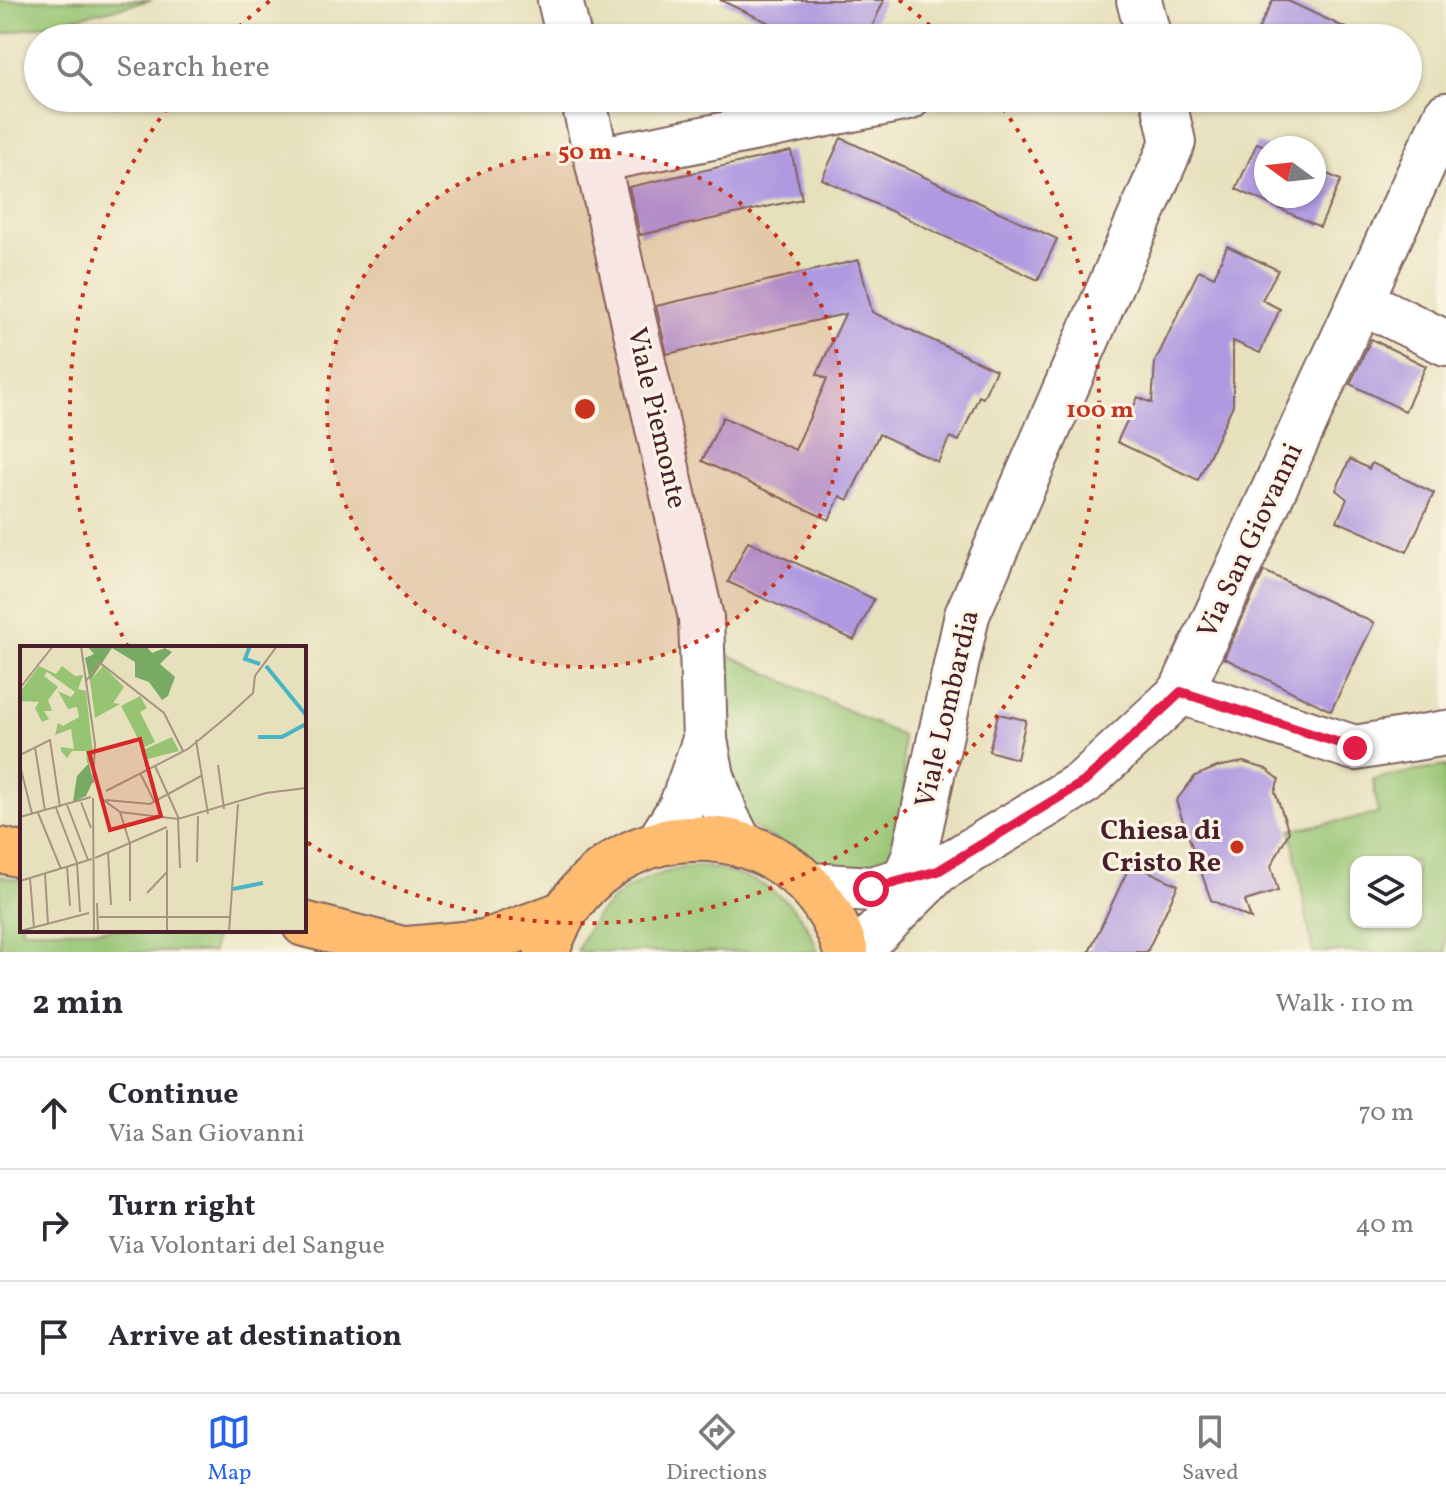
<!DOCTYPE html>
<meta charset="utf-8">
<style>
:root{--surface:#fff;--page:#f7f7f7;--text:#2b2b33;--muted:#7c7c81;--line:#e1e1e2;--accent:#2563eb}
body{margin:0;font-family:Vollkorn,serif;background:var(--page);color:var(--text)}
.controls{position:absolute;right:24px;bottom:24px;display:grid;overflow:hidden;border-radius:16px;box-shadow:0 2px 6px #0004}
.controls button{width:72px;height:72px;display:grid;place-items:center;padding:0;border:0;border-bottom:2px solid var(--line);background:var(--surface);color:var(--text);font:40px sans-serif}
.compass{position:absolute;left:1254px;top:136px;width:72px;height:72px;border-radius:50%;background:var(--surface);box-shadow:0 2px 6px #0004;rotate:285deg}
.stop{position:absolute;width:24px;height:24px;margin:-18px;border:6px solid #e11d48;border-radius:50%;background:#fff}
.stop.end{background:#e11d48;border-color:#fff;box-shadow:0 2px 8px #0008}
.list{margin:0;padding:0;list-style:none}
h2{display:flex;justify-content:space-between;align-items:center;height:104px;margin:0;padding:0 32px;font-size:34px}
h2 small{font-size:26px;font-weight:400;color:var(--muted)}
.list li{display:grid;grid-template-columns:52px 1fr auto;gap:24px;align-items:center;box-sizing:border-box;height:112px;padding:0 32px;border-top:2px solid var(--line)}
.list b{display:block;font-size:30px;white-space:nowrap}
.list p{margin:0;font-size:26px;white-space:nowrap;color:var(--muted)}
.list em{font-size:26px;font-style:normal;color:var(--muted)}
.icon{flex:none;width:44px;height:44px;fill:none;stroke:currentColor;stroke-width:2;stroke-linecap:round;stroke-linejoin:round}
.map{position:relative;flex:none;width:1446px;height:952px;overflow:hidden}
.search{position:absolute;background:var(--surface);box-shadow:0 2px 6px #0004;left:24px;right:24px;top:24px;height:88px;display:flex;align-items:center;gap:20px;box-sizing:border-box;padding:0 28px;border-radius:44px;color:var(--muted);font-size:30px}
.sheet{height:440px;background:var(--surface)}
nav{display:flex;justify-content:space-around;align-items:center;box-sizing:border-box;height:112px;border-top:2px solid var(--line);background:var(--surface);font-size:22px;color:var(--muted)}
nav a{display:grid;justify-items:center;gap:4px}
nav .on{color:var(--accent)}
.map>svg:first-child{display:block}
.green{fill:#96c472;stroke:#70724e;stroke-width:2;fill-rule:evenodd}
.building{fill:#af99e0}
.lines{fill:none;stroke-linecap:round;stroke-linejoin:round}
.minor-casing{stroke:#81635e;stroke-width:48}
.major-casing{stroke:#81635e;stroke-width:48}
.minor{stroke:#fff;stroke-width:44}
.major{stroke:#fdbc70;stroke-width:44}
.route{stroke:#e11d48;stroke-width:10}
.ring{fill:none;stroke:#c8321e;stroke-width:4;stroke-dasharray:4 8}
.poi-dot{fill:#c8321e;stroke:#fcf5e5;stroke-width:3}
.labels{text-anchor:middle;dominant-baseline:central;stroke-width:6;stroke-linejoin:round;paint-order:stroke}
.street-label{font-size:28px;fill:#4a1f2b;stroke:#fcf5e5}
.poi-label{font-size:28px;font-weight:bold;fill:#4a1f2b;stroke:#fcf5e5;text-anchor:end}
.inset-river{fill:none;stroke:#48b5c4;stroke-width:4}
.inset-road{fill:none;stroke:#a89382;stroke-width:2}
.view{fill:#d62828;fill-opacity:0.15;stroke:#d62828;stroke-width:4}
.inset-edge{fill:none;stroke:#4a1f2b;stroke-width:4}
.centre{fill:#c8321e;stroke:#fcf5e5;stroke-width:4}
.ring-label{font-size:24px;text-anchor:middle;font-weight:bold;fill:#c8321e;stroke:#fcf5e5;stroke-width:6;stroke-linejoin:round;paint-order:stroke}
</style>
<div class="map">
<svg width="1446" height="952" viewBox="0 0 1446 952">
<rect width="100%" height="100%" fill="#fcf5e5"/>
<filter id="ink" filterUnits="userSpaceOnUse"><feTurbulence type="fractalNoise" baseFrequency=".0125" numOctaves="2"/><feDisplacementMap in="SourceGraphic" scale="16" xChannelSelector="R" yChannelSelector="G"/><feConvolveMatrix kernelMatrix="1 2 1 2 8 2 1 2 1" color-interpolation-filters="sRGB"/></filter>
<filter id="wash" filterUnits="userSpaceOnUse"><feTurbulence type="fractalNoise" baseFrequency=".006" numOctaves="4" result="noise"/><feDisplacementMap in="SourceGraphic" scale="32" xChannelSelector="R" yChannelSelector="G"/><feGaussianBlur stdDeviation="1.8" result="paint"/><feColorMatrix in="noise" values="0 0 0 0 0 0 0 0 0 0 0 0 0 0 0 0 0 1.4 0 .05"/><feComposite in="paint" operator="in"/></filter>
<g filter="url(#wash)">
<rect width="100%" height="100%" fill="#e6e0bc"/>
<g class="green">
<path d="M 0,0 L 152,0 L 0,35 Z"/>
<path d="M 729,655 L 902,736 L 905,797 L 895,862 L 883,870 L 835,870 L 798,853 L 751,826 L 731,798 L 723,736 Z"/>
<path d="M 1446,766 L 1446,952 L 1313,952 L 1291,830 L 1378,814 L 1373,779 ZM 1416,862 L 1416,922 L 1356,922 L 1356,862 Z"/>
<path d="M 695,866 C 749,871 801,895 818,952 L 577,952 C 596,899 642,873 695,866 Z"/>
<path d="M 0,876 L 22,881 L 22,930 L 216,930 L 213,952 L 0,952 Z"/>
</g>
<g id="blocks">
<g class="building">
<path d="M 720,0 L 884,0 L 867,38 L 802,38 Z"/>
<path d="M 1273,0 L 1286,0 L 1367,38 L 1254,38 Z"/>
<path d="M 841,138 L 1057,239 L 1038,280 L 822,179 Z"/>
<path d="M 1257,143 L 1269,148 L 1266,148 L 1266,196 L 1314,196 L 1314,168 L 1341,180 L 1320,227 L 1236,189 Z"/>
<path d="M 791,151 L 802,199 L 640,235 L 629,187 Z"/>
<path d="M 1227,246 L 1278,270 L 1262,300 L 1280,309 L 1260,353 L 1233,341 L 1233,405 L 1198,480 L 1117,442 L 1138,397 L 1152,403 L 1155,362 L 1199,270 L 1214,277 Z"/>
<path d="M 859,260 L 872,312 L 996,370 L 983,398 L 979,396 L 959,441 L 950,437 L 938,462 L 879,434 L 848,500 L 840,496 L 829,520 L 702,461 L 723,417 L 795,450 L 827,379 L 817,374 L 845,314 L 667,354 L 656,306 Z"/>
<path d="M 1371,339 L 1426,366 L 1405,411 L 1350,384 Z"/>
<path d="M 1350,459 L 1369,469 L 1372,463 L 1434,493 L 1407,552 L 1337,521 L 1347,499 L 1336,490 Z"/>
<path d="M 748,541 L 874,599 L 854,640 L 728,582 Z"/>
<path d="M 1264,571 L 1374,623 L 1331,711 L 1224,658 Z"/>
<path d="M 998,714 L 1026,720 L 1017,759 L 989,751 Z"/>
<path d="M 1243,762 L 1266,769 L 1279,779 L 1275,792 L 1289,832 L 1271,866 L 1278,891 L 1245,901 L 1251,919 L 1211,900 L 1176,801 L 1195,776 L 1217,767 Z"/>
<path d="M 1131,863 L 1178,885 L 1147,952 L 1089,952 Z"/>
</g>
</g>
</g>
<g filter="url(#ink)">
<use href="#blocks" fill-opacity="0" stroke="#81635e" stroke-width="2"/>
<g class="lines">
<g class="minor-casing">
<g id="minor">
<path d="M 560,0 L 569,38"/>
<path d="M 1139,0 L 1149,38"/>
<path d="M 583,98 L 701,618 L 705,740 L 712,776 L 726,816 L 741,845"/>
<path d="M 597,160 L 908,98"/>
<path d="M 1361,301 L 1446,343"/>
<path d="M 1181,692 L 1355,748 L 1446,733"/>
<path d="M 658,843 L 681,807 L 705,740"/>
<path d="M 904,880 L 914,857 L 967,615 L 1173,142 L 1163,98"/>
<path d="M 810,885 L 871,889 L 932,872"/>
<path d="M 857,952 L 938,871 L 1084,782 L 1181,692 L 1446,115"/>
</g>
</g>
<g class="major-casing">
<g id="major">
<path d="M 0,850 L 22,855"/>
<path d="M 304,924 L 415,952"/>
<path d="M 407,949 L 485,942 L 564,913"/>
<path d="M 547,952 C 594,802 801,800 846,952"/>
</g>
</g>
<use href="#minor" class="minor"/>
<use href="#major" class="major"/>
</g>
</g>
<g class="lines" filter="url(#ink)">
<path class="route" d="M 871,889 L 938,871 L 1084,782 L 1181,692 L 1355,748"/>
</g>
<circle cx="585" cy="409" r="258" fill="#c8321e" fill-opacity=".12"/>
<g class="ring">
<circle cx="585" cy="409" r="258"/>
<path d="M128 647A515 515 0 0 1 174 99M230 35A515 515 0 0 1 271 0M899 0A515 515 0 0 1 940 35M996 99A515 515 0 0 1 305 841"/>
</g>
<circle class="poi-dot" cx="1237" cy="847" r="8"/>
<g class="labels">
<g class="street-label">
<text transform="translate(656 418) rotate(77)">Viale Piemonte</text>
<text transform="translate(1251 541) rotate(-65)">Via San Giovanni</text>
<text transform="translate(948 709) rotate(-77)">Viale Lombardia</text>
</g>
<g class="poi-label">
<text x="1221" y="831">Chiesa di<tspan x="1221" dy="32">Cristo Re</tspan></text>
</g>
</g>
<g transform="translate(20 646)">
<rect width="286" height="286" fill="#e6e0bc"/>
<path d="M 19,20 L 36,28 L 42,20 L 55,30 L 63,29 L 58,43 L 66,45 L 74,118 L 67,117 L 66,105 L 52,105 L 47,112 L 41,105 L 41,101 L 54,103 L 51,83 L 35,89 L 38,77 L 43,80 L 59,71 L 57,61 L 48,63 L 38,45 L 51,51 L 55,46 L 27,26 L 24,30 L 38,41 L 28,54 L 32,65 L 24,65 L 29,73 L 22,76 L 15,62 L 19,56 L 0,55 L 0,46 ZM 83,20 L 104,41 L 93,57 L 100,58 L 75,72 L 70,35 ZM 120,50 L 127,62 L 120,66 L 135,96 L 123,102 L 101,60 ZM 152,91 L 159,105 L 128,113 L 123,104 Z" fill="#96c472"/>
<path d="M 67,0 L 126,0 L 132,7 L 145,2 L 152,6 L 140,18 L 155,31 L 148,50 L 142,54 L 129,36 L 115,31 L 115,16 L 92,2 L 70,35 L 65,12 L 74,8 ZM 69,117 L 73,135 L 66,150 L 53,156 L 57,130 Z" fill="#78aa64"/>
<path class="inset-river" d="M 230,0 L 225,13 L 240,18M 246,20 L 286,69M 238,91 L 262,91 L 286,78M 213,243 L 243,237"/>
<path class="inset-road" d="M 61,0 L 75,98 L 73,137M 66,35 L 80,17 L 144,67 L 163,105M 0,42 L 33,0M 176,94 L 188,168M 15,101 L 25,165M 0,109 L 30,94 L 40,161M 0,119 L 12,168M 198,119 L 204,163M 135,120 L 159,173M 120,127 L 134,155M 86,145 L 168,103 L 209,69 L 233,47 L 235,30 L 257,0M 73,152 L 74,286M 81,152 L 100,166 L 158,173 L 246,147 L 286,142M 86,154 L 130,158 L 181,130M 61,156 L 71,182M 47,159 L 68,214M 36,162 L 57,217 L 60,266M 100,166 L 110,198 L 110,255M 18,167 L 41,223M 0,171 L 71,151M 158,173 L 160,222M 88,206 L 91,259M 75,212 L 147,181M 177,216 L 178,170M 47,221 L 50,260M 25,227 L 28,278M 10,232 L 14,282M 0,235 L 72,213M 127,247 L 148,225M 77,257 L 78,286M 79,271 L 210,271M 0,285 L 69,267M 147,286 L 147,184M 209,286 L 218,158"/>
<path class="view" d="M 120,93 L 141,170 L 90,184 L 69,107 Z"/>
<rect width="286" height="286" class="inset-edge"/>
</g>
<circle cx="585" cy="409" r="12" class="centre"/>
<g class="ring-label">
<text x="585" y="159">50 m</text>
<text x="1100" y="417">100 m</text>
</g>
</svg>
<div class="controls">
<button><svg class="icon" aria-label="layers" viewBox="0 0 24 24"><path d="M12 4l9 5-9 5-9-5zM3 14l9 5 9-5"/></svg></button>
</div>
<svg class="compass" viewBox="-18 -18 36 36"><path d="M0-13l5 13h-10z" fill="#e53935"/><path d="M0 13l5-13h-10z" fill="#7c7c81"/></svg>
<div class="stop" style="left:871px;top:889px"></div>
<div class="stop end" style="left:1355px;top:748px"></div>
<div class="search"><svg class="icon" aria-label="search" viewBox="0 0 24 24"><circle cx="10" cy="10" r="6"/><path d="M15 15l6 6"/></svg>Search here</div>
</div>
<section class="sheet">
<h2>2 min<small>Walk · 110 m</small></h2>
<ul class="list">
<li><svg class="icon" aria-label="ahead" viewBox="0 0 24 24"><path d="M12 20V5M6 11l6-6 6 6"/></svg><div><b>Continue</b><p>Via San Giovanni</p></div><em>70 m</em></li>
<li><svg class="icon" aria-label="right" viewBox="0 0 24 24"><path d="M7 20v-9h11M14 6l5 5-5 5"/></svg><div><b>Turn right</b><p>Via Volontari del Sangue</p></div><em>40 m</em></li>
<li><svg class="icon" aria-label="arrive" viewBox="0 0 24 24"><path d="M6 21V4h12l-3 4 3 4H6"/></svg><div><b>Arrive at destination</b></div></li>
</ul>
</section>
<nav>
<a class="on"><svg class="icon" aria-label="map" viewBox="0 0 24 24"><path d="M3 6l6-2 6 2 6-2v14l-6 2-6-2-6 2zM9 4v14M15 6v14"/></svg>Map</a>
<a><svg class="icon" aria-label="directions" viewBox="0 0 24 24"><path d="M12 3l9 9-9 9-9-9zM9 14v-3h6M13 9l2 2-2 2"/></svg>Directions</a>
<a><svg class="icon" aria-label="saved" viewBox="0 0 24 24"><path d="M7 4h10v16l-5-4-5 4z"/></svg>Saved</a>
</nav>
